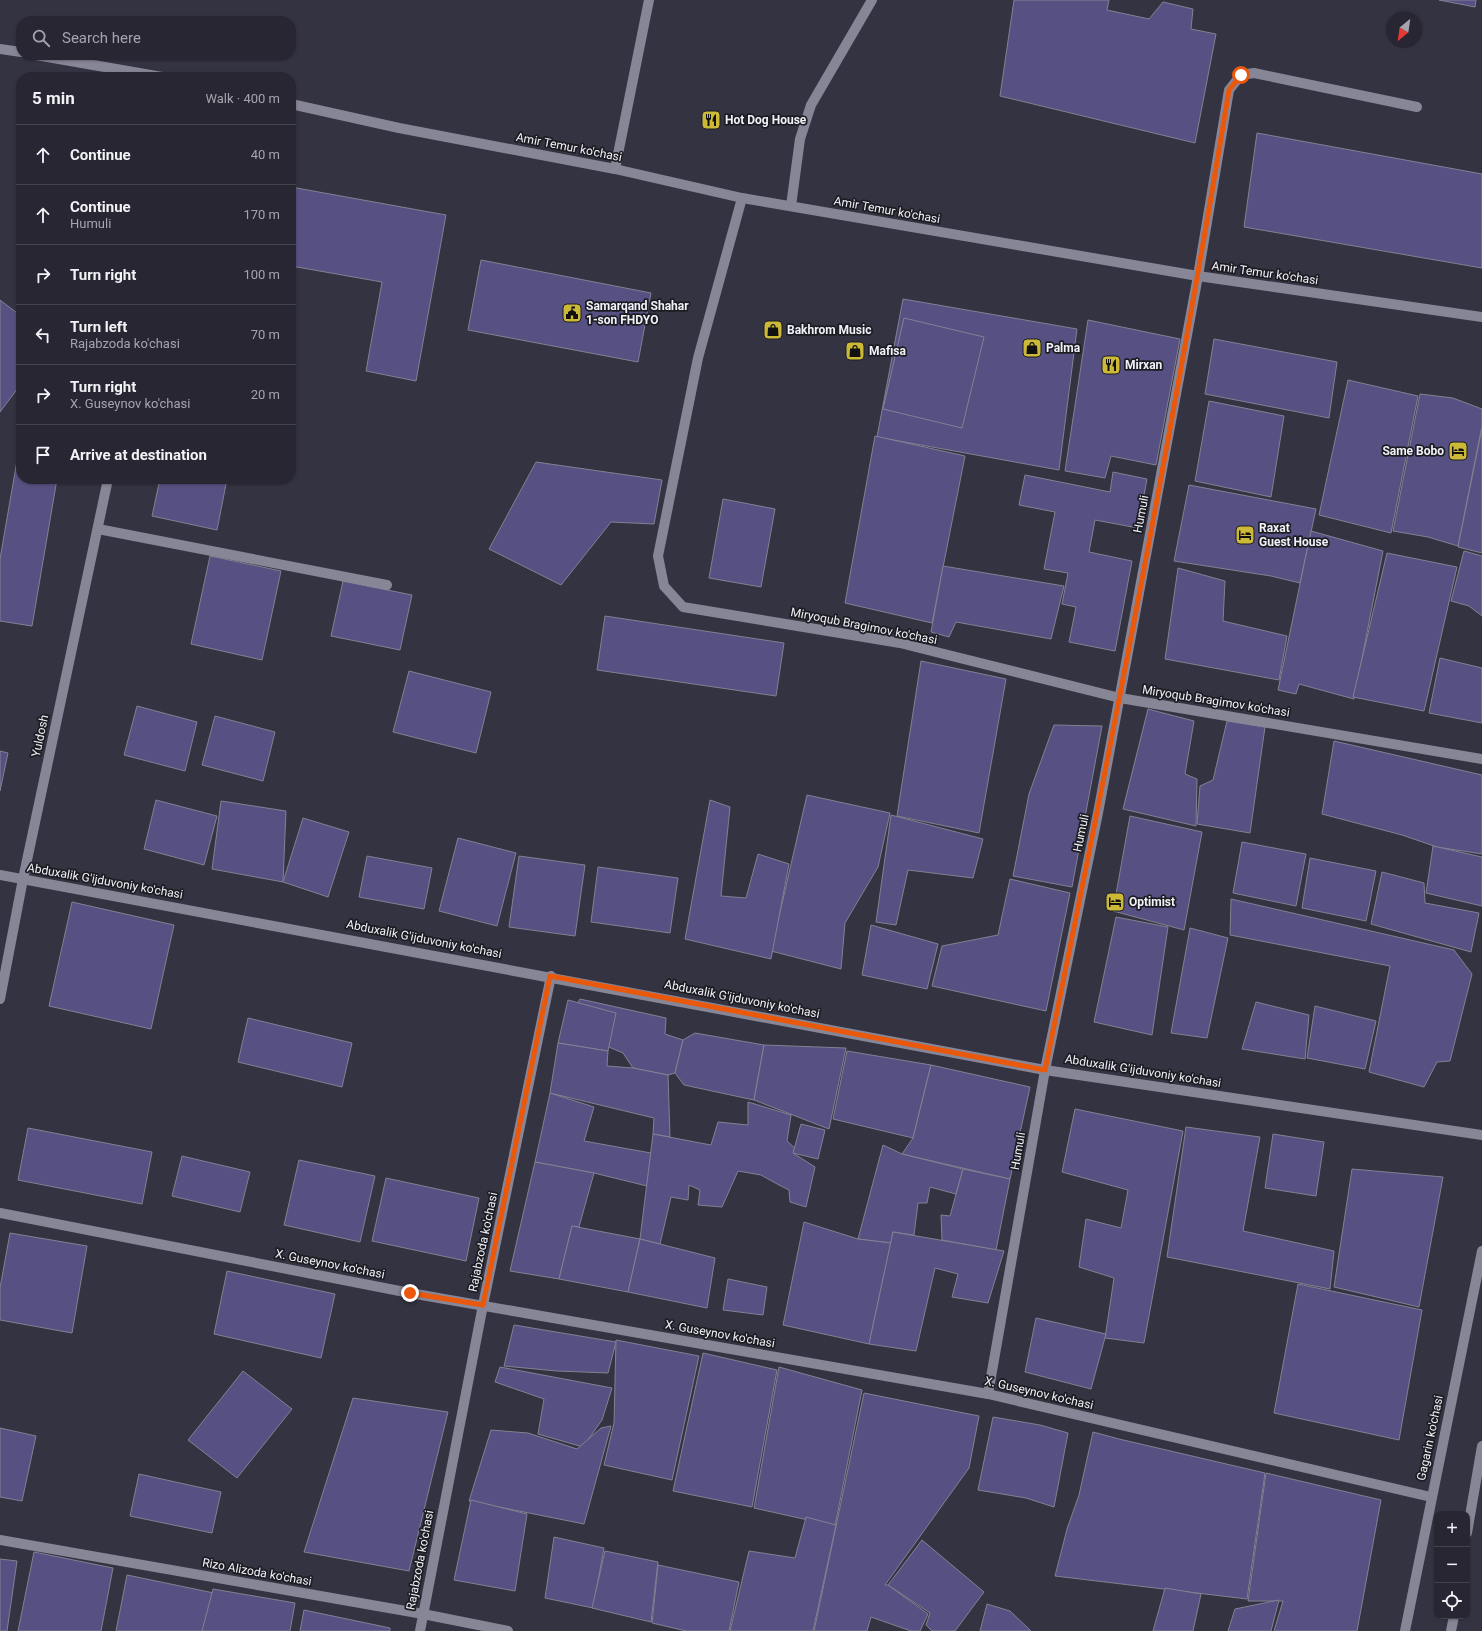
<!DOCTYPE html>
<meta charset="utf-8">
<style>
:root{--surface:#272632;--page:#33323e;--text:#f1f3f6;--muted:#a4a5ac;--line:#43434d}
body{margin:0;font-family:Roboto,sans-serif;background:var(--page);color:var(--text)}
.controls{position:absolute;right:12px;bottom:12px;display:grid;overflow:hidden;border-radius:8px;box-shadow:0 1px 3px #0004}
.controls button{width:36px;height:36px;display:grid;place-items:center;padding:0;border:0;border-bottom:1px solid var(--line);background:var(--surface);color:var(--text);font:20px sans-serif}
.compass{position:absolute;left:1386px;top:12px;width:36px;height:36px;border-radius:50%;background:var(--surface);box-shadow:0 1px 3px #0004;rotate:209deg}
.stop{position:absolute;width:12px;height:12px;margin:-9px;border:3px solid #ea580c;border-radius:50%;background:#fff}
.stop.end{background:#ea580c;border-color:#fff;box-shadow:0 1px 4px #0008}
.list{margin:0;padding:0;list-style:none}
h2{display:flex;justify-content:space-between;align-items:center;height:52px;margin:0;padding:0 16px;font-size:17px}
h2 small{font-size:13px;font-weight:400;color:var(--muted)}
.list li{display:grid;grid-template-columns:26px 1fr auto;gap:12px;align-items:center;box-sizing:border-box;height:60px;padding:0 16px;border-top:1px solid var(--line)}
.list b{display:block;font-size:15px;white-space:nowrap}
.list p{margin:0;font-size:13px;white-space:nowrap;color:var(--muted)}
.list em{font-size:13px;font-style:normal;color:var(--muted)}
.icon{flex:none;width:22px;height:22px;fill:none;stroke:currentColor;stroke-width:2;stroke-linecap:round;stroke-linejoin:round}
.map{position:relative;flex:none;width:1482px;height:1631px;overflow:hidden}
.search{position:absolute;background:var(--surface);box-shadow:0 1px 3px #0004;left:16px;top:16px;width:280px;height:44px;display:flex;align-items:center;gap:10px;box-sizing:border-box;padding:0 14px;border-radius:16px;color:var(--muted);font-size:15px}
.panel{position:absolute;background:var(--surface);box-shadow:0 1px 3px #0004;left:16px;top:72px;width:280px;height:412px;border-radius:16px}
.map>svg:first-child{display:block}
.building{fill:#575183;stroke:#828192}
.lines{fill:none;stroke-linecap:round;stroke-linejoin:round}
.lane{stroke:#878697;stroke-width:10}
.street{stroke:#878697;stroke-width:10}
.secondary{stroke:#878697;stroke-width:10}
.route{stroke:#ea580c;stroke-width:5}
.labels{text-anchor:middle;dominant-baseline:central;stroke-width:3.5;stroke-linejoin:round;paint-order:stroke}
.poi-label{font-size:12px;font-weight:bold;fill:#f1f1fa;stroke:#1c1c22;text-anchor:start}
.street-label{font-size:12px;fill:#f1f1fa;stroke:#1c1c22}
</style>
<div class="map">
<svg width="1482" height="1631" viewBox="0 0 1482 1631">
<rect width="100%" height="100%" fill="#343342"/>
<g class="building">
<path d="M 1014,0 L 1109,0 L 1107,10 L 1149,19 L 1163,2 L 1193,9 L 1191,29 L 1216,34 L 1195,143 L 1000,96 Z"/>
<path d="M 1439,0 L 1476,0 L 1475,7 Z"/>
<path d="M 1257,133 L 1482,174 L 1482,268 L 1244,227 Z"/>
<path d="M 291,187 L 446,215 L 416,381 L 366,371 L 382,282 L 291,266 L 291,268 Z"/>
<path d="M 481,260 L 651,293 L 638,362 L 468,330 Z"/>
<path d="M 903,299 L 1077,329 L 1059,470 L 877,437 Z"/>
<path d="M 0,300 L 21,316 L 21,384 L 0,412 Z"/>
<path d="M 904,318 L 984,337 L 962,428 L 883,409 Z"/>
<path d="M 1088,320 L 1180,339 L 1156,465 L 1111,456 L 1105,478 L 1065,471 Z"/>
<path d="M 1214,339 L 1337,362 L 1329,418 L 1205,394 Z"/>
<path d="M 1348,380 L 1418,396 L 1391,533 L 1319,515 Z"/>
<path d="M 1420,394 L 1453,398 L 1482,409 L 1482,426 L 1458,546 L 1428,537 L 1393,531 Z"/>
<path d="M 1209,401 L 1284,416 L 1271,497 L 1195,481 Z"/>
<path d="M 1482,428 L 1482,553 L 1458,547 Z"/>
<path d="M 875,436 L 965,456 L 932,623 L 845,603 Z"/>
<path d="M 19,449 L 21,449 L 21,479 L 57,479 L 32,626 L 0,621 L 0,559 Z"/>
<path d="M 536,462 L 662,480 L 654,524 L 611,522 L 561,585 L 489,549 Z"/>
<path d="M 1113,472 L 1147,479 L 1138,528 L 1095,520 L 1089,552 L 1132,561 L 1115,651 L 1069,642 L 1076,607 L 1062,604 L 1068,573 L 1044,569 L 1055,512 L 1019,505 L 1025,475 L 1110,492 Z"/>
<path d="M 160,479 L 227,479 L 217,530 L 152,516 Z"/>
<path d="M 1189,485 L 1316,509 L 1300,583 L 1271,576 L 1174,561 Z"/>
<path d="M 723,499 L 775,509 L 761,587 L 709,578 Z"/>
<path d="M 1311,531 L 1383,551 L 1354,699 L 1299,684 L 1296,694 L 1278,690 Z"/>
<path d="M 1464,551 L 1482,556 L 1482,616 L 1469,606 L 1451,601 Z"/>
<path d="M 1387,553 L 1457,567 L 1424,711 L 1353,697 Z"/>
<path d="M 210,556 L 281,571 L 262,660 L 191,644 Z"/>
<path d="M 943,566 L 1064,586 L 1051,639 L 956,622 L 949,637 L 931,632 Z"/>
<path d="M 1178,568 L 1225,581 L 1223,621 L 1287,636 L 1279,680 L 1165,659 Z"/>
<path d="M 343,581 L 412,595 L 400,650 L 331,636 Z"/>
<path d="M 605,616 L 784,643 L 776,696 L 597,670 Z"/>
<path d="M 1440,658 L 1482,668 L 1482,723 L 1429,713 Z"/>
<path d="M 921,661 L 1006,679 L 979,833 L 897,816 Z"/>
<path d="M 409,671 L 491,692 L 476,753 L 393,732 Z"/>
<path d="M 137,706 L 197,722 L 185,771 L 124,755 Z"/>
<path d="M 1148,709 L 1194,721 L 1185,774 L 1197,779 L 1196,826 L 1123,809 Z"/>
<path d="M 215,716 L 275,732 L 263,781 L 202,765 Z"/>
<path d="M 1227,721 L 1265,727 L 1250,833 L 1197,824 L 1200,786 L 1213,780 Z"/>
<path d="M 1054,725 L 1102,726 L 1072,887 L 1013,876 L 1029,794 Z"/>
<path d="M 1334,741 L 1482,775 L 1482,854 L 1437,847 L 1402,835 L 1322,814 Z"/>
<path d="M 0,751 L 8,753 L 0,791 Z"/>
<path d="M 807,795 L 890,813 L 878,867 L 845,923 L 841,969 L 771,951 Z"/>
<path d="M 156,800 L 217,816 L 204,865 L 144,849 Z"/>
<path d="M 710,800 L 730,807 L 721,896 L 746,898 L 758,854 L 789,864 L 771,959 L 685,939 Z"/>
<path d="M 221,801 L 286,811 L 283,882 L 212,869 Z"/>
<path d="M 891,815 L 983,839 L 973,878 L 908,870 L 896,925 L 876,922 Z"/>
<path d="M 1130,816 L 1202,832 L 1184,930 L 1113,911 Z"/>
<path d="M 303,818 L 349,832 L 328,897 L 283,882 Z"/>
<path d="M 458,838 L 516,853 L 497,926 L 439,911 Z"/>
<path d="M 1242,842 L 1306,854 L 1296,906 L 1233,893 Z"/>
<path d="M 1433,846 L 1482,857 L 1482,906 L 1426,893 Z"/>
<path d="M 367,856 L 432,868 L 424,909 L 359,897 Z"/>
<path d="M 519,856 L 585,865 L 575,936 L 509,927 Z"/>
<path d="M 1310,858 L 1376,871 L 1366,921 L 1302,908 Z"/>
<path d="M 598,867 L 678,878 L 670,933 L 591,922 Z"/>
<path d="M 1382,872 L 1424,883 L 1425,903 L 1479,913 L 1471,952 L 1371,924 Z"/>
<path d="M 1010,879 L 1070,893 L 1046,1011 L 932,986 L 942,946 L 998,935 Z"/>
<path d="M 1231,899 L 1454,950 L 1472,974 L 1450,1061 L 1437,1062 L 1424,1087 L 1369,1072 L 1390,966 L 1230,935 Z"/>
<path d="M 72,902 L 174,925 L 151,1029 L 49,1006 Z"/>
<path d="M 1116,917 L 1168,927 L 1152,1035 L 1094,1022 Z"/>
<path d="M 871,925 L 938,944 L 927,989 L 862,975 Z"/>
<path d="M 1190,928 L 1228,938 L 1207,1038 L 1171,1033 Z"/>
<path d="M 580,999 L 666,1018 L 665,1034 L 683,1040 L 675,1073 L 668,1075 L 633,1068 L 623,1053 L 564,1028 Z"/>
<path d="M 568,1000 L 616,1013 L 608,1051 L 558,1043 Z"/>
<path d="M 1256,1002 L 1309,1015 L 1305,1059 L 1242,1049 Z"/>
<path d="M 1315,1006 L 1376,1021 L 1365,1069 L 1307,1058 Z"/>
<path d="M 248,1018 L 352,1043 L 342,1087 L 238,1062 Z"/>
<path d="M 695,1033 L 764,1045 L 754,1100 L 684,1085 L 675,1073 L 683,1040 Z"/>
<path d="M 558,1043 L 608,1051 L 607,1066 L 633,1068 L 668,1075 L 670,1137 L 653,1134 L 654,1118 L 550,1093 Z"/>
<path d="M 764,1045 L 846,1048 L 829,1129 L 754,1100 Z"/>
<path d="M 847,1051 L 931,1065 L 913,1138 L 833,1119 Z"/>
<path d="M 931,1065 L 1030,1087 L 1010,1179 L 902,1154 L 913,1138 Z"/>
<path d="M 550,1093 L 594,1107 L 584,1141 L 651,1153 L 647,1186 L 594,1173 L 535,1162 Z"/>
<path d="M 748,1102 L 791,1115 L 787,1141 L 797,1150 L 793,1153 L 815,1167 L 806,1207 L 790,1202 L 789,1190 L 779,1185 L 761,1175 L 738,1171 L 722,1207 L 698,1205 L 700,1190 L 689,1185 L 688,1200 L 671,1197 L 660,1244 L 640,1239 L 653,1134 L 711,1145 L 718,1122 L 748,1125 Z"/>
<path d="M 1075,1109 L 1183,1131 L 1144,1343 L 1105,1338 L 1114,1278 L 1079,1267 L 1086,1219 L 1121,1228 L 1128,1190 L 1062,1172 Z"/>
<path d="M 801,1124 L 825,1130 L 818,1159 L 793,1153 Z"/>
<path d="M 1186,1127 L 1260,1137 L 1243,1231 L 1334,1251 L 1330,1289 L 1167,1257 Z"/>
<path d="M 28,1128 L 152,1152 L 142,1204 L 18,1180 Z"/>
<path d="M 1273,1134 L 1324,1142 L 1316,1196 L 1265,1188 Z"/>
<path d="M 883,1145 L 902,1154 L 963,1169 L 956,1194 L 930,1187 L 927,1203 L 918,1203 L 914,1235 L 893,1232 L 891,1243 L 858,1239 Z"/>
<path d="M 182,1156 L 250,1172 L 240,1212 L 172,1196 Z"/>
<path d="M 299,1160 L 375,1176 L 360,1242 L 284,1225 Z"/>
<path d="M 535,1162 L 594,1173 L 579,1227 L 572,1226 L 559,1279 L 510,1271 Z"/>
<path d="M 963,1169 L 1010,1179 L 996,1250 L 942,1240 L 941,1215 L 950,1216 Z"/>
<path d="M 1352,1169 L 1443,1177 L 1419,1307 L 1334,1287 Z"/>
<path d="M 386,1178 L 479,1198 L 466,1261 L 372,1241 Z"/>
<path d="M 804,1222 L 858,1239 L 891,1243 L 869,1344 L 783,1325 Z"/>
<path d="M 572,1226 L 640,1239 L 628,1292 L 559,1279 Z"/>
<path d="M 893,1232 L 1004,1251 L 988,1303 L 952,1297 L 958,1274 L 935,1268 L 916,1351 L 869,1344 Z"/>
<path d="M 10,1233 L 87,1246 L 72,1333 L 0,1320 L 0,1288 Z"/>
<path d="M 640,1239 L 715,1258 L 707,1308 L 628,1292 Z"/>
<path d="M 227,1271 L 335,1294 L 321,1358 L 214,1334 Z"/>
<path d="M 728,1279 L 767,1287 L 763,1315 L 723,1310 Z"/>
<path d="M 1298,1284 L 1422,1310 L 1399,1440 L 1274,1413 Z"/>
<path d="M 1036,1318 L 1106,1334 L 1091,1389 L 1025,1372 Z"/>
<path d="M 514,1325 L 616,1342 L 608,1373 L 557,1371 L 504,1366 Z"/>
<path d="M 616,1340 L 699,1356 L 672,1480 L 604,1465 L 614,1423 Z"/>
<path d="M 703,1353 L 777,1370 L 752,1507 L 673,1491 Z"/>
<path d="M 500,1367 L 612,1388 L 602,1420 L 583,1447 L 538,1434 L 544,1399 L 495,1382 Z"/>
<path d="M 779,1367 L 862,1390 L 835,1526 L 754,1508 Z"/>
<path d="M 243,1371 L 292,1409 L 237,1478 L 188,1440 Z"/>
<path d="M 864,1393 L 979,1416 L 969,1468 L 885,1585 L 888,1585 L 928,1614 L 920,1631 L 911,1631 L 871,1617 L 867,1631 L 814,1631 Z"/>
<path d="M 353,1398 L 448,1412 L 409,1571 L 304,1552 Z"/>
<path d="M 993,1417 L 1040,1425 L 1068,1433 L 1054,1507 L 1026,1498 L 978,1490 Z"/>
<path d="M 611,1426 L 584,1524 L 469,1501 L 491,1430 L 528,1433 L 577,1449 L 601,1428 Z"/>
<path d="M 0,1428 L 36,1436 L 22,1501 L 0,1497 Z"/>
<path d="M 1093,1432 L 1119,1439 L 1265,1473 L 1247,1599 L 1055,1576 L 1067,1529 L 1079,1495 Z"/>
<path d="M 1266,1473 L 1381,1500 L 1357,1631 L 1274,1631 L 1283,1601 L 1248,1601 Z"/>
<path d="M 139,1474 L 221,1492 L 212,1533 L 130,1516 Z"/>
<path d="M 471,1500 L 527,1514 L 515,1591 L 454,1580 Z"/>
<path d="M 806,1517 L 836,1525 L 813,1631 L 730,1631 L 749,1551 L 795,1558 Z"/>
<path d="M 554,1537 L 604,1548 L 593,1608 L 545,1598 Z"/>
<path d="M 922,1540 L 984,1592 L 955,1631 L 932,1631 L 926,1625 L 930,1613 L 888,1585 Z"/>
<path d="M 605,1551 L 658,1562 L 651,1622 L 592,1608 Z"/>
<path d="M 34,1552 L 113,1568 L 101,1631 L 18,1631 Z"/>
<path d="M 0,1559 L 17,1561 L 7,1631 L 0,1631 Z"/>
<path d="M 658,1565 L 739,1582 L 729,1631 L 686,1631 L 652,1623 Z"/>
<path d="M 127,1575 L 214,1593 L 204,1631 L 116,1631 Z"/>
<path d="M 1165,1588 L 1201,1594 L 1193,1631 L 1153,1631 Z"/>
<path d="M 213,1589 L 295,1603 L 290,1631 L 202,1631 Z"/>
<path d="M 1279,1600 L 1271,1631 L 1228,1631 L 1235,1609 Z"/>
<path d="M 987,1604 L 1010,1611 L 1031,1631 L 980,1631 Z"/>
<path d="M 304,1610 L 390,1628 L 390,1631 L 300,1631 Z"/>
</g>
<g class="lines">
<g class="lane">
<path d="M 742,198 L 698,358 L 658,556 L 664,586 L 683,607 L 900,643 L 1120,698 L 1482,759"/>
<path d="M 791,206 L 800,139 L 811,105 L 872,0"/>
<path d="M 1198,276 L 1229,90 L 1241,75 L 1254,73 L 1417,107"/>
</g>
<g class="street">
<path d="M 615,169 L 649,0"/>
<path d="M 98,529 L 387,585"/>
<path d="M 0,875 L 1045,1070 L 1482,1135"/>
<path d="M 0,999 L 23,879 L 108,479"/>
<path d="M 0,1213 L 410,1293 L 988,1394 L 1431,1497"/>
<path d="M 988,1394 L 1045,1070 L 1098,813 L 1198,276"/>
<path d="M 0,1540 L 423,1614 L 508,1631"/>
<path d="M 420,1631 L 483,1305 L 551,976"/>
</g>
<g class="secondary">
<path d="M 0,49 L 21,52"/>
<path d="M 36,55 L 162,77"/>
<path d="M 291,104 L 399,128 L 615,169 L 742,198 L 1198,276 L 1482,317"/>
<path d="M 1467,1533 L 1482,1446"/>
<path d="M 1405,1631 L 1482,1251"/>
<path d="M 1451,1631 L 1454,1616"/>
</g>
</g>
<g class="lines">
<path class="route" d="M 410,1293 L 483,1305 L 550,976 L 1045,1070 C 1112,744 1175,418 1229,90 L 1241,75"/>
</g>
<defs>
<g id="restaurant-square" transform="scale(1)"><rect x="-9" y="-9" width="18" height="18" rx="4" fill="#cdb938" stroke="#1c1c22"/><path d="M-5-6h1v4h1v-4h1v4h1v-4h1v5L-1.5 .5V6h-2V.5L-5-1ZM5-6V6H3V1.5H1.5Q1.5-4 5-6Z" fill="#111"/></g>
<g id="civic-square" transform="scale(1)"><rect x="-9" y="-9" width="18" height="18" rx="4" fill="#cdb938" stroke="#1c1c22"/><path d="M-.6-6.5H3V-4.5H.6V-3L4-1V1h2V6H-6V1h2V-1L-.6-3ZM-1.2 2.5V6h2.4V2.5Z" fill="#111"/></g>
<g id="shop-square" transform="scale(1)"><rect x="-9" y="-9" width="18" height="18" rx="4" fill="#cdb938" stroke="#1c1c22"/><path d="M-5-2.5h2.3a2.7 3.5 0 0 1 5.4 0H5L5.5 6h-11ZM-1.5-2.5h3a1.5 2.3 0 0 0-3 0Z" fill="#111"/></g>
<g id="hotel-square" transform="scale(1)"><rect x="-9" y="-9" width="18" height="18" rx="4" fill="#cdb938" stroke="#1c1c22"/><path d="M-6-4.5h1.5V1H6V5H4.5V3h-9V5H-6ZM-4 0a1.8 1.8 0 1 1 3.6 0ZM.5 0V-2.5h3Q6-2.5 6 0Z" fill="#111"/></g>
</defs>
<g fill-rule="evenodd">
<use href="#restaurant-square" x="711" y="120"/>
<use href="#civic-square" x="572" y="313"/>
<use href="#shop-square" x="773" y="330"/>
<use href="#shop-square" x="1032" y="348"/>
<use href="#shop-square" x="855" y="351"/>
<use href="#restaurant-square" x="1111" y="365"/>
<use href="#hotel-square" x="1458" y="451"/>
<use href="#hotel-square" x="1245" y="535"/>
<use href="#hotel-square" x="1115" y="902"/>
</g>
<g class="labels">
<g class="poi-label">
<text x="725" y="120">Hot Dog House</text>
<text x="586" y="306">Samarqand Shahar<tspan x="586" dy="14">1-son FHDYO</tspan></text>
<text x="787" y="330">Bakhrom Music</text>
<text x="1046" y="348">Palma</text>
<text x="869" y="351">Mafisa</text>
<text x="1125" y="365">Mirxan</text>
<text x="1444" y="451" text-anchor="end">Same Bobo</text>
<text x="1259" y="528">Raxat<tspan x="1259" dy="14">Guest House</tspan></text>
<text x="1129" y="902">Optimist</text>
</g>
<g class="street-label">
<text transform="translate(569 147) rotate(11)">Amir Temur ko'chasi</text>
<text transform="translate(887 210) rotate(10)">Amir Temur ko'chasi</text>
<text transform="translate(1265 273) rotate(8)">Amir Temur ko'chasi</text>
<text transform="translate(1141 514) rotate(-79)">Humuli</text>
<text transform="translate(864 626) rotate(11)">Miryoqub Bragimov ko'chasi</text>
<text transform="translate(1216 701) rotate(9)">Miryoqub Bragimov ko'chasi</text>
<text transform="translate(40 736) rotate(-78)">Yuldosh</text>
<text transform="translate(1081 833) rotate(-78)">Humuli</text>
<text transform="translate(105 881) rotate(10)">Abduxalik G'ijduvoniy ko'chasi</text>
<text transform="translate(424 939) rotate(11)">Abduxalik G'ijduvoniy ko'chasi</text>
<text transform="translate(742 999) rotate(11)">Abduxalik G'ijduvoniy ko'chasi</text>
<text transform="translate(1143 1071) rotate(9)">Abduxalik G'ijduvoniy ko'chasi</text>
<text transform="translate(1018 1151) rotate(-80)">Humuli</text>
<text transform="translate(483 1242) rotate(-78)">Rajabzoda ko'chasi</text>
<text transform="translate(330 1264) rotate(11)">X. Guseynov ko'chasi</text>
<text transform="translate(720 1334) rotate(10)">X. Guseynov ko'chasi</text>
<text transform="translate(1039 1393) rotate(13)">X. Guseynov ko'chasi</text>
<text transform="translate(1430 1438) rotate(-78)">Gagarin ko'chasi</text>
<text transform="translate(420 1560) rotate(-79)">Rajabzoda ko'chasi</text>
<text transform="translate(257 1572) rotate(10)">Rizo Alizoda ko'chasi</text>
</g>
</g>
</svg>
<div class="controls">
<button>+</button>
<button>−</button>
<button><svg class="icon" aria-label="locate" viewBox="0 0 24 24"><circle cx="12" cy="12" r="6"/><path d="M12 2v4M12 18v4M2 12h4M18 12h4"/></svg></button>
</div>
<svg class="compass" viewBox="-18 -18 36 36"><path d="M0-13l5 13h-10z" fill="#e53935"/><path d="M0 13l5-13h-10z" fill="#a4a5ac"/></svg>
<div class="stop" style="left:1241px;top:75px"></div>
<div class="stop end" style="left:410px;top:1293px"></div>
<div class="search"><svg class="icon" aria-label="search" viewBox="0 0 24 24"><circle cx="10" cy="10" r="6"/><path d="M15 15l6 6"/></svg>Search here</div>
<section class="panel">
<h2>5 min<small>Walk · 400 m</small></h2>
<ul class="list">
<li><svg class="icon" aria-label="ahead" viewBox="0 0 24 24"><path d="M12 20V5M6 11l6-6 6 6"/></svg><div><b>Continue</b></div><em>40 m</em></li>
<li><svg class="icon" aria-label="ahead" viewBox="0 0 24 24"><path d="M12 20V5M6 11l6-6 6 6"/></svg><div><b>Continue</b><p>Humuli</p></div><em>170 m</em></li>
<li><svg class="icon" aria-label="right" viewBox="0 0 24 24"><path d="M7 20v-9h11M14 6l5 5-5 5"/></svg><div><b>Turn right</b></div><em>100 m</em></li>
<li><svg class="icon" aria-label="left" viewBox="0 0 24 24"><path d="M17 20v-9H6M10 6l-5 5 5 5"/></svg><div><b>Turn left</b><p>Rajabzoda ko'chasi</p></div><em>70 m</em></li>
<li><svg class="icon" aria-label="right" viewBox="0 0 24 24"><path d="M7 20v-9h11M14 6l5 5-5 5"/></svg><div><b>Turn right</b><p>X. Guseynov ko'chasi</p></div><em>20 m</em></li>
<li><svg class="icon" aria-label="arrive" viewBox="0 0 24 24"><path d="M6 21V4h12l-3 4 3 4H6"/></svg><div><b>Arrive at destination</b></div></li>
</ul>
</section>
</div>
